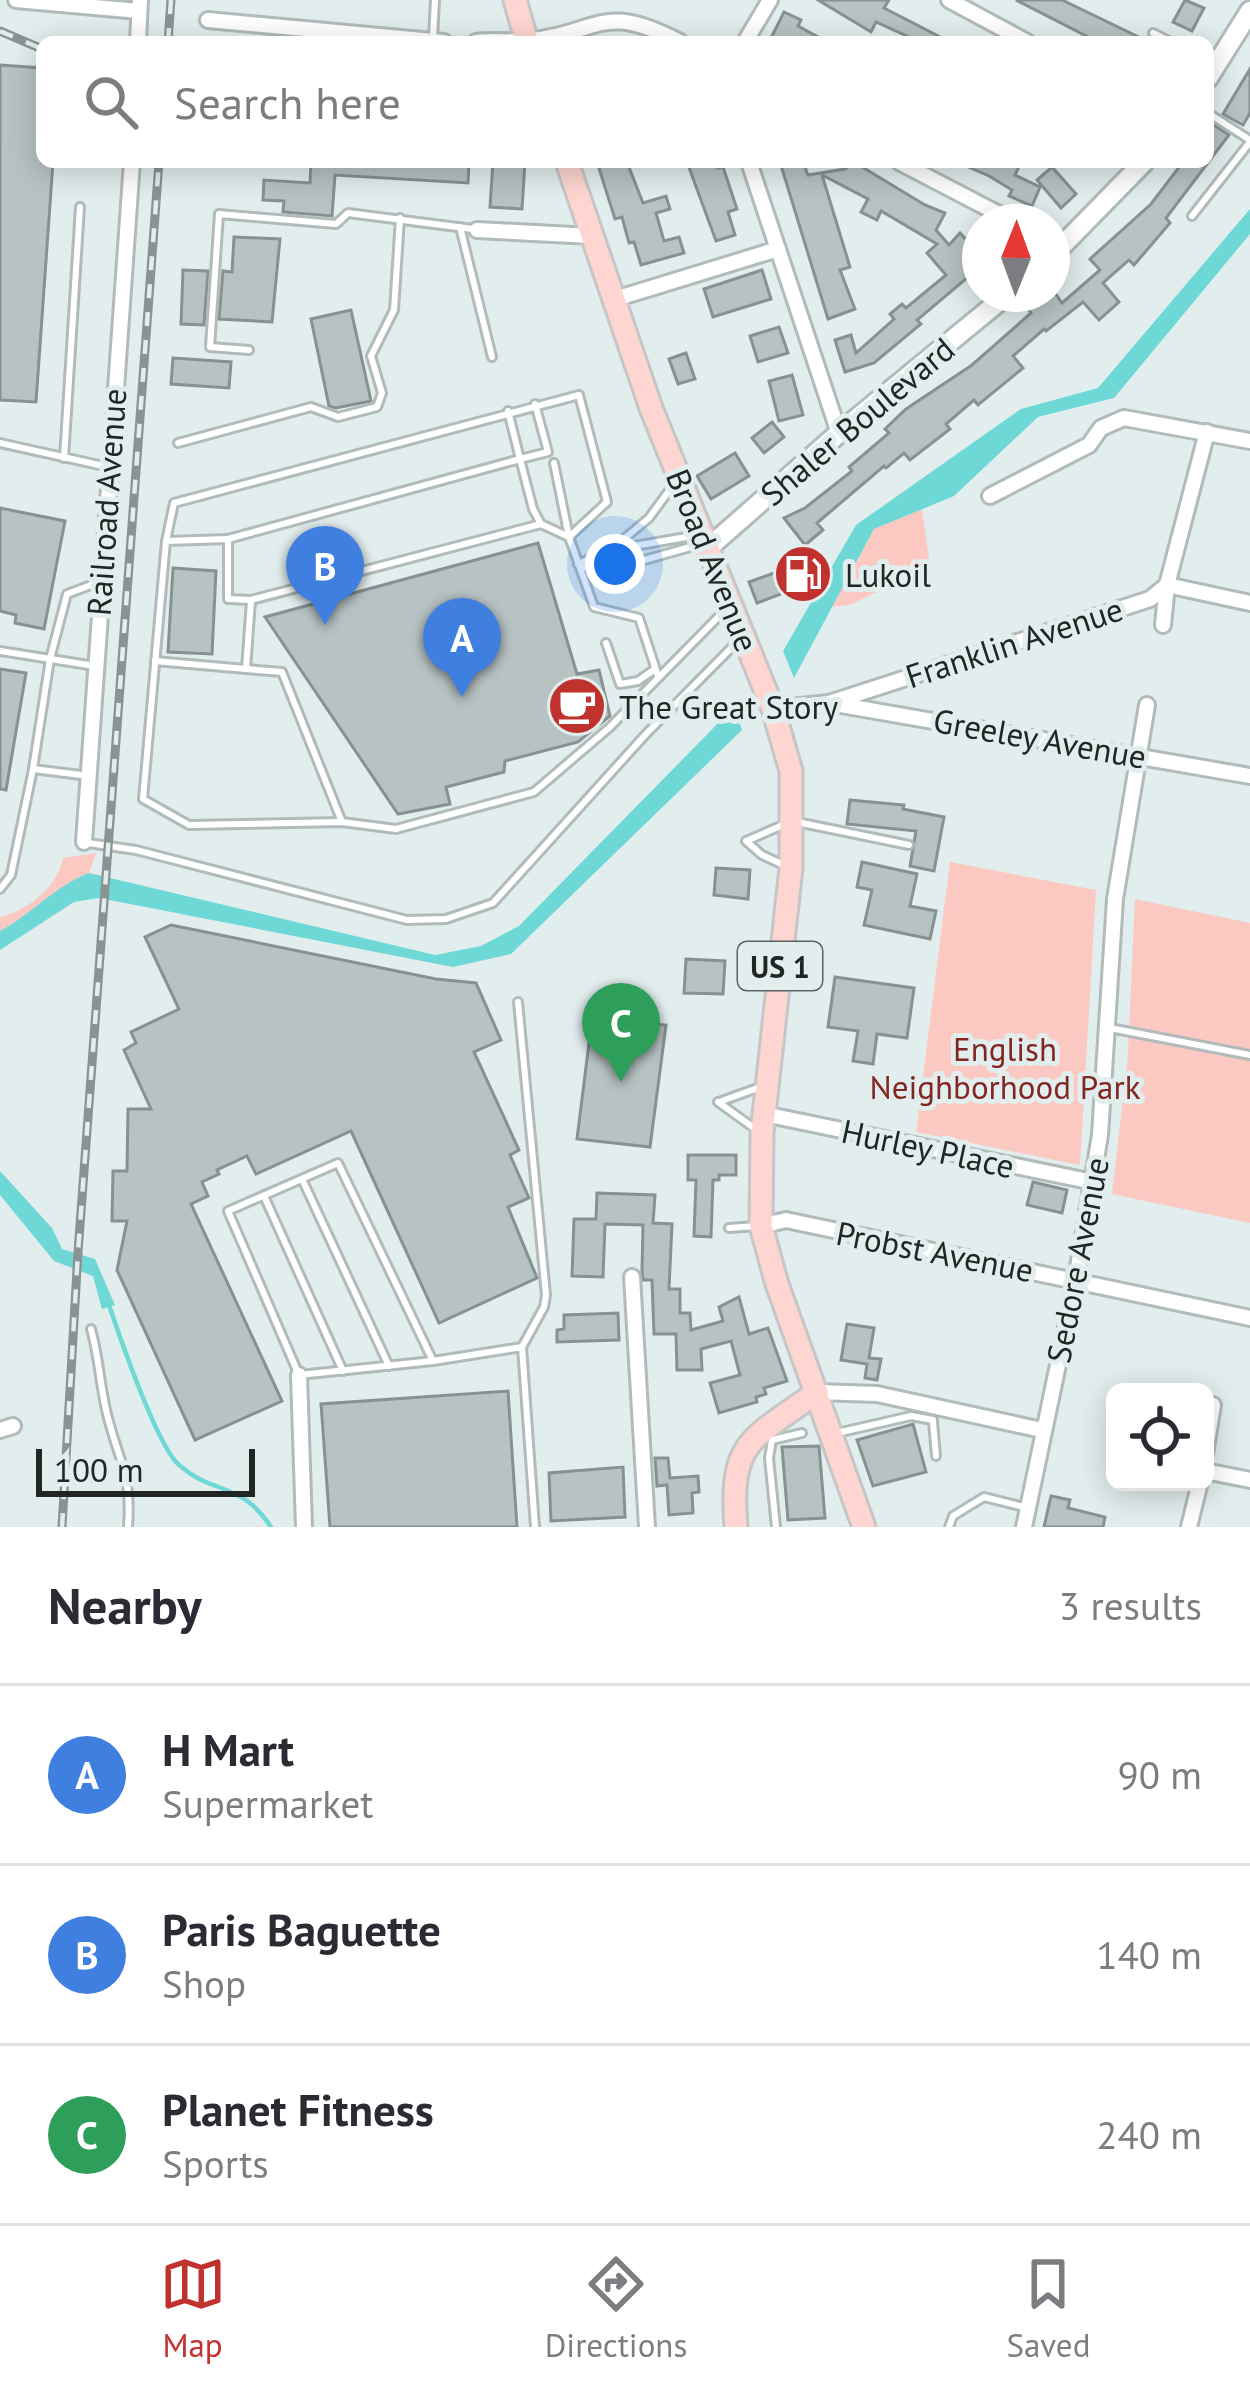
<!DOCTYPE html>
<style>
:root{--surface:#fff;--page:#f2f2f3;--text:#2b2b33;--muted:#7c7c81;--line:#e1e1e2;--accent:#c0322e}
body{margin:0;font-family:"PT Sans",sans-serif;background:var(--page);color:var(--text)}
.controls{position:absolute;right:36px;bottom:36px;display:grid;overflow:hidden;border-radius:18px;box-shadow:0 6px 30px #0003}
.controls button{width:108px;height:108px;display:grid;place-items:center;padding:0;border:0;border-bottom:3px solid var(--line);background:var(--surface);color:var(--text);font:60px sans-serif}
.compass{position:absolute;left:962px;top:204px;width:108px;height:108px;border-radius:50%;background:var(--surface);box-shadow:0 6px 30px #0003;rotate:1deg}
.scale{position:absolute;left:36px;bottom:30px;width:219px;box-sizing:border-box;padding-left:12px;border:6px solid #212625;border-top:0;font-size:33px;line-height:42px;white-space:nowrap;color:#212625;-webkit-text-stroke:9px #e2eded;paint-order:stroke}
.you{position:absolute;left:615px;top:564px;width:42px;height:42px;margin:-30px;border:9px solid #fff;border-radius:50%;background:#1a73e8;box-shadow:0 0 0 18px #1a73e833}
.badge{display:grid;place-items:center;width:78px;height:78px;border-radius:50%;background:var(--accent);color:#fff;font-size:39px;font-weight:700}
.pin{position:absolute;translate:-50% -99px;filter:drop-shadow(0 3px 6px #0008)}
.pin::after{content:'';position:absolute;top:63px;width:42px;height:36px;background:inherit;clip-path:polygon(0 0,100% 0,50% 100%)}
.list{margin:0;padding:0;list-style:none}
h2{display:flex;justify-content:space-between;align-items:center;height:156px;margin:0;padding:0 48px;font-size:51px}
h2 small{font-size:39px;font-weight:400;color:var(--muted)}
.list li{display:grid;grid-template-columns:78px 1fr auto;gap:36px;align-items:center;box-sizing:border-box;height:180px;padding:0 48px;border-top:3px solid var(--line)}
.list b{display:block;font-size:45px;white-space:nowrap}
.list p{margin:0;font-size:39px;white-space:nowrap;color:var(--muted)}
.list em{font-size:39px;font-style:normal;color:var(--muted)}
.icon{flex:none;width:66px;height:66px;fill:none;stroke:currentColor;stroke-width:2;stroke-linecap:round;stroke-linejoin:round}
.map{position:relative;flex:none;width:1250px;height:1527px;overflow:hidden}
.search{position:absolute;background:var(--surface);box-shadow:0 6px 30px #0003;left:36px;right:36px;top:36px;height:132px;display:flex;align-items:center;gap:30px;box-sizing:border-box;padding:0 42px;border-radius:18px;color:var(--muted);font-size:45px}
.sheet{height:696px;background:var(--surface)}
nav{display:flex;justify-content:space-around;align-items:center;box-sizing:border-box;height:168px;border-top:3px solid var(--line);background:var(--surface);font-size:33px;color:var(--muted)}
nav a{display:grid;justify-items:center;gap:6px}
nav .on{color:var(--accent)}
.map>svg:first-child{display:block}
.green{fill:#fbc8c2}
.water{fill:#6ed8d7}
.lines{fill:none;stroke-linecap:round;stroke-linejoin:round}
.stream{stroke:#6ed8d7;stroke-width:4.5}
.building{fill:#b7c2c2;stroke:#879191;stroke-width:3}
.lane-casing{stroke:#b0bbba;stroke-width:12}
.street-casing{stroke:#b0bbba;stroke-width:20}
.secondary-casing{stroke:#b0bbba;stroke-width:24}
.primary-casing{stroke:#c5c7c6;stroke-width:27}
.lane{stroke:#fff;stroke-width:6}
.street{stroke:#fff;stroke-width:14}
.secondary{stroke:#fff;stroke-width:18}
.primary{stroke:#fed5d0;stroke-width:21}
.rail-casing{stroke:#8a9292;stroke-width:9}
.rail{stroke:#e2eded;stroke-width:4.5;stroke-dasharray:14;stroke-linecap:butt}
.labels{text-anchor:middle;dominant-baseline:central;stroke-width:10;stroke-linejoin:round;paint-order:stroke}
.shield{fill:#e2eded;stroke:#5b6261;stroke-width:3}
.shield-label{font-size:30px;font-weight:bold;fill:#212625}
.street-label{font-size:33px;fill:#212625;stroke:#e2eded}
.poi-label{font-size:33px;fill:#212625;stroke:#e2eded;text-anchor:start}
.park-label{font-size:33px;fill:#832521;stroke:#e2eded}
</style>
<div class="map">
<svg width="1250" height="1527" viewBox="0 0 1250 1527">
<rect width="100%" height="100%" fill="#e2eded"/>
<g class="green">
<path d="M 922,509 L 930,566 L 850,605 L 832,607 L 874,529 Z"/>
<path d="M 96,853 L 89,873 C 55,887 32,914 0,931 L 0,917 C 27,911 58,887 63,858 Z"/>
<path d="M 950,862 L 1096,890 L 1080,1165 L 916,1132 Z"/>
<path d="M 1135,899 L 1250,923 L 1250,1223 L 1112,1194 L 1128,1054 Z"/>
</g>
<g class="water">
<path d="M 1250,209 L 1250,234 L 1114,398 L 1038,417 L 954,496 L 874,529 L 794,678 L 783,651 L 856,525 L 1021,409 L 1098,388 Z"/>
<path d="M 734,707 L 742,730 L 511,954 L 453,967 L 99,898 L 74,902 L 0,950 L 0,931 C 32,914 55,886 89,873 L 435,955 L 481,946 L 519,926 Z"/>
<path d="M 0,1171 L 52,1228 L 62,1249 L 95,1259 L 115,1305 L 102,1309 L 93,1276 L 54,1261 L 0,1195 Z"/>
</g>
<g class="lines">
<path class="stream" d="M 108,1302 C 119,1335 157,1446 179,1465 C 213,1495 241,1481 271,1527"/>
</g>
<g class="building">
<path d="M 818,0 L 889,0 L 884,8 L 950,42 L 920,42 L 876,22 L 871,32 Z"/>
<path d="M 1016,0 L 1062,0 L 1149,42 L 1098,42 Z"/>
<path d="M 1185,0 L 1204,8 L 1192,31 L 1173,22 Z"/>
<path d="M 784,12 L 801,20 L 798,26 L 827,42 L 769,42 Z"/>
<path d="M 0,65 L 42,68 L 42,162 L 53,162 L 36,402 L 0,400 Z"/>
<path d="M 1250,69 L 1250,113 L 1243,125 L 1223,114 Z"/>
<path d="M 1212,124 L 1229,135 L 1166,218 L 1170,223 L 1134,265 L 1129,260 L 1103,283 L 1119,302 L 1099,320 L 1083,302 L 1046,331 L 1044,329 L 1013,356 L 1023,368 L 978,405 L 974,400 L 946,424 L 950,429 L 910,460 L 904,453 L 886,468 L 884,466 L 817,523 L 823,530 L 805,545 L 784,518 L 805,508 L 852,471 L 849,467 L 889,433 L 885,429 L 906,409 L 972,365 L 1031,313 L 1028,309 L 1053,290 L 1062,303 L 1100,270 L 1090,259 L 1151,204 L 1183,162 L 1208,162 L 1208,129 Z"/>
<path d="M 311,162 L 469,162 L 468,183 L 335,175 L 332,216 L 283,212 L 284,201 L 263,200 L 264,180 L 310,183 Z"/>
<path d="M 493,162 L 525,162 L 522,209 L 490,207 Z"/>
<path d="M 597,162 L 627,162 L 643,203 L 666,196 L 670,209 L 656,213 L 664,241 L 679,237 L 684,253 L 641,265 L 634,242 L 629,243 L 622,217 L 615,219 Z"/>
<path d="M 687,162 L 717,162 L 718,168 L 723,167 L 737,209 L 728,212 L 735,235 L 716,241 Z"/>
<path d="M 780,162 L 803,162 L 808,175 L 845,169 L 854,162 L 925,205 L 945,213 L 936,230 L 949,245 L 960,233 L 970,244 L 980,235 L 980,267 L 917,320 L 921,324 L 874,363 L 845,372 L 835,340 L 851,335 L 856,353 L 894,319 L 890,314 L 902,304 L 906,308 L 946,275 L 927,253 L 937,244 L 881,211 L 877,220 L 861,212 L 868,199 L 822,175 L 850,267 L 840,270 L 855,309 L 828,319 Z"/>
<path d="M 957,162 L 1021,162 L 1015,175 L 1040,187 L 1032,206 L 1009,196 L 1012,190 L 989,176 Z"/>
<path d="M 1052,167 L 1076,194 L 1061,208 L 1037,180 Z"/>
<path d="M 234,237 L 280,239 L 272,322 L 219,319 L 223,271 L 232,272 Z"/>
<path d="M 183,270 L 208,271 L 204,325 L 181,324 Z"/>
<path d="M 762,270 L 771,299 L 713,317 L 704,289 Z"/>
<path d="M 351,310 L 371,401 L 336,408 L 329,406 L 311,319 Z"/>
<path d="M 779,327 L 788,353 L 758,362 L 750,336 Z"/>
<path d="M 686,353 L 695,379 L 678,384 L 669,359 Z"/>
<path d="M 173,358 L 231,362 L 229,388 L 171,384 Z"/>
<path d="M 792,375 L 803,415 L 779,421 L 769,381 Z"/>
<path d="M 772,422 L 784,437 L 764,453 L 752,438 Z"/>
<path d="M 735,453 L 749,476 L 711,499 L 697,476 Z"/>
<path d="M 0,508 L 65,521 L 44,629 L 15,623 L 16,615 L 0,611 Z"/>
<path d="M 538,543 L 577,674 L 599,670 L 610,716 L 578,742 L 505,761 L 504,772 L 446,787 L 450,804 L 398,814 L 265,617 Z"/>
<path d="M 813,559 L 820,579 L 757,603 L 749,582 Z"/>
<path d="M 173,568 L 216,571 L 212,654 L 168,652 Z"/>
<path d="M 0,669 L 26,673 L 6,790 L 0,789 Z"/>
<path d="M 850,800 L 904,805 L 903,809 L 944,817 L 934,871 L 910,866 L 916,831 L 847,824 Z"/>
<path d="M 862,862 L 917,874 L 910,906 L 936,911 L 930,939 L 864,925 L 872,890 L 857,887 Z"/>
<path d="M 716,868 L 750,870 L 748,899 L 714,895 Z"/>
<path d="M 171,925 L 436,979 L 476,983 L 501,1040 L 474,1052 L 519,1150 L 510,1155 L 529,1198 L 508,1207 L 537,1278 L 439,1323 L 351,1131 L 256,1174 L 247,1156 L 217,1170 L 219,1174 L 202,1182 L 208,1196 L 191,1204 L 282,1401 L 195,1440 L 117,1270 L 127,1221 L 112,1221 L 113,1171 L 127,1171 L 128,1109 L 151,1109 L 124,1050 L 136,1043 L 131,1032 L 179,1009 L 145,937 Z"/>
<path d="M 686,959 L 725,961 L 723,994 L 684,993 Z"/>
<path d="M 835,977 L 914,988 L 907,1038 L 877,1034 L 873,1064 L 853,1061 L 858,1031 L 828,1027 Z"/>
<path d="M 592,1019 L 666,1025 L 650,1147 L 577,1139 Z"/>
<path d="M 688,1155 L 736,1155 L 736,1175 L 719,1175 L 719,1180 L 713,1180 L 711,1237 L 694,1236 L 696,1180 L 688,1180 Z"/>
<path d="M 1033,1182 L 1067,1190 L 1062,1213 L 1027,1205 Z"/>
<path d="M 597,1193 L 655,1195 L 653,1223 L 672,1224 L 669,1289 L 680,1289 L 680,1313 L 690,1313 L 691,1330 L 723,1321 L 719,1307 L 739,1297 L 749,1334 L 768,1328 L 787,1381 L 764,1388 L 766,1394 L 756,1397 L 757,1402 L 719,1413 L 710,1383 L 740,1375 L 731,1341 L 701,1349 L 702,1370 L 677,1370 L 676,1334 L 654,1334 L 652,1280 L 643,1280 L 642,1272 L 643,1225 L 605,1224 L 603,1277 L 572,1276 L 574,1219 L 596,1219 Z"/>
<path d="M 618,1313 L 619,1340 L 557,1342 L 557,1330 L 564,1329 L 564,1315 Z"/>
<path d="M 847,1324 L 874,1328 L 869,1358 L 881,1359 L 877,1380 L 865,1378 L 867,1364 L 841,1360 Z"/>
<path d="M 508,1391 L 517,1527 L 330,1527 L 321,1404 Z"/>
<path d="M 913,1424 L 926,1472 L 873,1486 L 857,1440 Z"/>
<path d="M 819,1446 L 825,1518 L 788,1520 L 782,1447 Z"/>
<path d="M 655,1458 L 668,1458 L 670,1478 L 698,1476 L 699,1492 L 692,1493 L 693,1513 L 669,1515 L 667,1485 L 657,1486 Z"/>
<path d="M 623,1467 L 625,1517 L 551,1521 L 549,1473 Z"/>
<path d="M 1051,1496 L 1070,1500 L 1068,1508 L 1105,1517 L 1103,1527 L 1044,1527 Z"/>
</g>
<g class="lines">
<g class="lane-casing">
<g id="lane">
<path d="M 1153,33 L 1171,42"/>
<path d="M 433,38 L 435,0"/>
<path d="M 1208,113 L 1250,140"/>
<path d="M 1192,216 L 1250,142"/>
<path d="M 460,227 L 492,357"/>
<path d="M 249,350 L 210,347 L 219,214 L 336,224 L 348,213 L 473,229"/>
<path d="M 535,404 L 548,452 L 520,459 L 533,509 L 541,524 L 569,537 L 594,607 L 639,618 L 658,676"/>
<path d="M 0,443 L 108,467"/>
<path d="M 178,443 L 311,407 L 338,417 L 377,407 L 382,393 L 371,356 L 394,310 L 400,218"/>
<path d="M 64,458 L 80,207"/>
<path d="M 554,463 L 569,537"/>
<path d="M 541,524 L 251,600 L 228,599 L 228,539 L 166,541 L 143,799 L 189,825 L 342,822 L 396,829 L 534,792 L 610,727 L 728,607"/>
<path d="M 228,539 L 520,459 L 508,411"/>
<path d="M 166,541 L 174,503 L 579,395 L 607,502 L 569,537"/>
<path d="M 613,548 L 649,518 L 674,484"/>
<path d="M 578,564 L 598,573 L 701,544"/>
<path d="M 578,564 L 611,550 L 698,535"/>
<path d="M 251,601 L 246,669 L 282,672 L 342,822"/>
<path d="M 606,643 L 620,684 L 638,681 L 655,669"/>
<path d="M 0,651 L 95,666"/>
<path d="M 155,661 L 246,669"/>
<path d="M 33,769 L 50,659 L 67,594 L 99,582"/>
<path d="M 88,843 L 136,850 L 407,920 L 446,919 L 493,903 L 646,734 L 740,639"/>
<path d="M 788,867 L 762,855 L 746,841 L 792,821 L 909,845"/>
<path d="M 0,889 L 11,875 L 33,769 L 89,776"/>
<path d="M 518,1002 L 546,1295 L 544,1307 L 522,1347"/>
<path d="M 1110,1028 L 1250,1055"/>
<path d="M 718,1102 L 754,1128"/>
<path d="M 719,1102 L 763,1086"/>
<path d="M 302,1179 L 389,1366"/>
<path d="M 264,1196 L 343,1371"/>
<path d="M 729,1228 L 757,1226"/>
<path d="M 91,1329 C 99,1357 100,1386 107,1414 C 119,1463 132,1473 128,1527"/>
<path d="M 433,1361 L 299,1375 L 228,1211 L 338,1163 L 433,1361 L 522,1347 L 535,1527"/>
<path d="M 933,1422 L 936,1456"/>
<path d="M 837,1433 L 911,1416 L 933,1420"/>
<path d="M 776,1527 L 769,1458 L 772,1440 L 802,1433"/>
<path d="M 949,1527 L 953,1516 L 984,1497 L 1024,1507"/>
</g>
</g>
<g class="street-casing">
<g id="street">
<path d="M 16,0 L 139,11"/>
<path d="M 949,0 L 1027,42"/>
<path d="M 208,20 L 444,42"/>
<path d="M 138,42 L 140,0"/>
<path d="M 476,42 C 492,40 508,42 525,41 C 601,34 599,0 680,42"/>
<path d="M 745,42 L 770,0"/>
<path d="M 749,162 L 839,433"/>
<path d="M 899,162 L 1014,222"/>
<path d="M 477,230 L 592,236"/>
<path d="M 615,299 L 778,249"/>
<path d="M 990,496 L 1089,445 L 1101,428 L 1124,418 L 1250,441"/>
<path d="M 1163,625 L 1167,585 L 1207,432"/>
<path d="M 835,704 L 1250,776"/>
<path d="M 773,709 L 829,703 L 1150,599 L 1167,585 L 1250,603"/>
<path d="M 84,842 L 132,162"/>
<path d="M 764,1114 L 1093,1182"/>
<path d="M 761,1226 L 786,1220 L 1250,1318"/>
<path d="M 632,1277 L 647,1527"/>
<path d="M 299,1375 L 304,1527"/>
<path d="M 817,1392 L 877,1394 L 1042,1430"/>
<path d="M 0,1430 L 13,1426"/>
<path d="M 1205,1454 L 1213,1405"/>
<path d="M 1205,1471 L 1250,1480"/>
<path d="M 1024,1527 L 1076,1279 L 1100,1135 L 1115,899 L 1147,705"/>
<path d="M 1189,1527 L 1200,1482"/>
</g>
</g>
<g class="secondary-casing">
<g id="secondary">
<path d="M 1208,78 L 1250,11"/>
<path d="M 1052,256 L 1144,162"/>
<path d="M 707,549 L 839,433 L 1008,294"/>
</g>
</g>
<g class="primary-casing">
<g id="primary">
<path d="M 515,0 L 527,42"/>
<path d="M 567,162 L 651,408 L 773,709 L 791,771 L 791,868 L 762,1133 L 761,1226 L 777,1284 L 864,1527"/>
<path d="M 736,1527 C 729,1439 752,1440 817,1392"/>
</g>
</g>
<use href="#lane" class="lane"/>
<use href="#street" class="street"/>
<use href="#secondary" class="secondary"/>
<use href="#primary" class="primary"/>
<g class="rail-casing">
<g id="rail">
<path d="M 0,31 L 42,49"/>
<path d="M 168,42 L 171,0"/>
<path d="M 62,1527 L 78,1252 L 159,162"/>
</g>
</g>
<use href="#rail" class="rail"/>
</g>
<defs>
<g id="fuel-disc" transform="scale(3)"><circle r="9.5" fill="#c0322e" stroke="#e2eded"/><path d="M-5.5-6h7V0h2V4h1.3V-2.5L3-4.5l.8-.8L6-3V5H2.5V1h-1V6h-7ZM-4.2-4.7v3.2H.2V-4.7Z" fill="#fff"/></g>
<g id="cafe-disc" transform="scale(3)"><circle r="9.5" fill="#c0322e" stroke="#e2eded"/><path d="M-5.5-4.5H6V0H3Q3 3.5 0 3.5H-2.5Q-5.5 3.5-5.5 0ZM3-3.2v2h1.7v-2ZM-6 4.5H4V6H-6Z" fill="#fff"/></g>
</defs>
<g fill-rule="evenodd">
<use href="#fuel-disc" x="803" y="574"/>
<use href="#cafe-disc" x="577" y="706"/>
</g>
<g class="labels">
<rect class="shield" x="738" y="942" width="84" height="48" rx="9"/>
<g class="shield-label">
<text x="780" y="966">US 1</text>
</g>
<g class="street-label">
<text transform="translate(857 421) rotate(-40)">Shaler Boulevard</text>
<text transform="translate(106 502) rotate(-86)">Railroad Avenue</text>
<text transform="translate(713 560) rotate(68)">Broad Avenue</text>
<text transform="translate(1014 642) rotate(-18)">Franklin Avenue</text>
<text transform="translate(1040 738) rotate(10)">Greeley Avenue</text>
<text transform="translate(928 1148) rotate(12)">Hurley Place</text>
<text transform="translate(935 1251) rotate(11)">Probst Avenue</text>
<text transform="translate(1077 1260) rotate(-79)">Sedore Avenue</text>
</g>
<g class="poi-label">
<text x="845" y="574">Lukoil</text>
<text x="619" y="706">The Great Story</text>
</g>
<g class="park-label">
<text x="1005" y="1048">English<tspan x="1005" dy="38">Neighborhood Park</tspan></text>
</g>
</g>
</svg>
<div class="controls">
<button><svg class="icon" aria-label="locate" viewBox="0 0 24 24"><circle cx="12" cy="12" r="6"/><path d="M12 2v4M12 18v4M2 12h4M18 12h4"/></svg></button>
</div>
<svg class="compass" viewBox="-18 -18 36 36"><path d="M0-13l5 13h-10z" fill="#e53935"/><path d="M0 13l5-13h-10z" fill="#7c7c81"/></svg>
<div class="scale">100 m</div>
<div class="you"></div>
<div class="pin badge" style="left:462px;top:697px;background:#3f7fe0">A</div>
<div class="pin badge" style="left:325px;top:625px;background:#3f7fe0">B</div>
<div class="pin badge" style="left:621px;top:1082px;background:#2e9e5b">C</div>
<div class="search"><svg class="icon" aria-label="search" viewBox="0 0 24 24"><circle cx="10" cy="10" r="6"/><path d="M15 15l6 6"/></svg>Search here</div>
</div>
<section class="sheet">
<h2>Nearby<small>3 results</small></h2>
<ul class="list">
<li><span class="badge" style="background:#3f7fe0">A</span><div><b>H Mart</b><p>Supermarket</p></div><em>90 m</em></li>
<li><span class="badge" style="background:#3f7fe0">B</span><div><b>Paris Baguette</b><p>Shop</p></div><em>140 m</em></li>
<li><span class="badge" style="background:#2e9e5b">C</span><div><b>Planet Fitness</b><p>Sports</p></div><em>240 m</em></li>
</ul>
</section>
<nav>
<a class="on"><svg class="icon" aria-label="map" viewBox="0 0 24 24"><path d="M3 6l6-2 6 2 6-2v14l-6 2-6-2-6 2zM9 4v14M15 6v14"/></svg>Map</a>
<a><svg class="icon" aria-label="directions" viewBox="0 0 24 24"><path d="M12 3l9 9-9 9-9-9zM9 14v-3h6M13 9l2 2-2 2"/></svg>Directions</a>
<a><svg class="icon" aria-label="saved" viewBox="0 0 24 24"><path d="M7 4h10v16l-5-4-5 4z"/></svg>Saved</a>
</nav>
